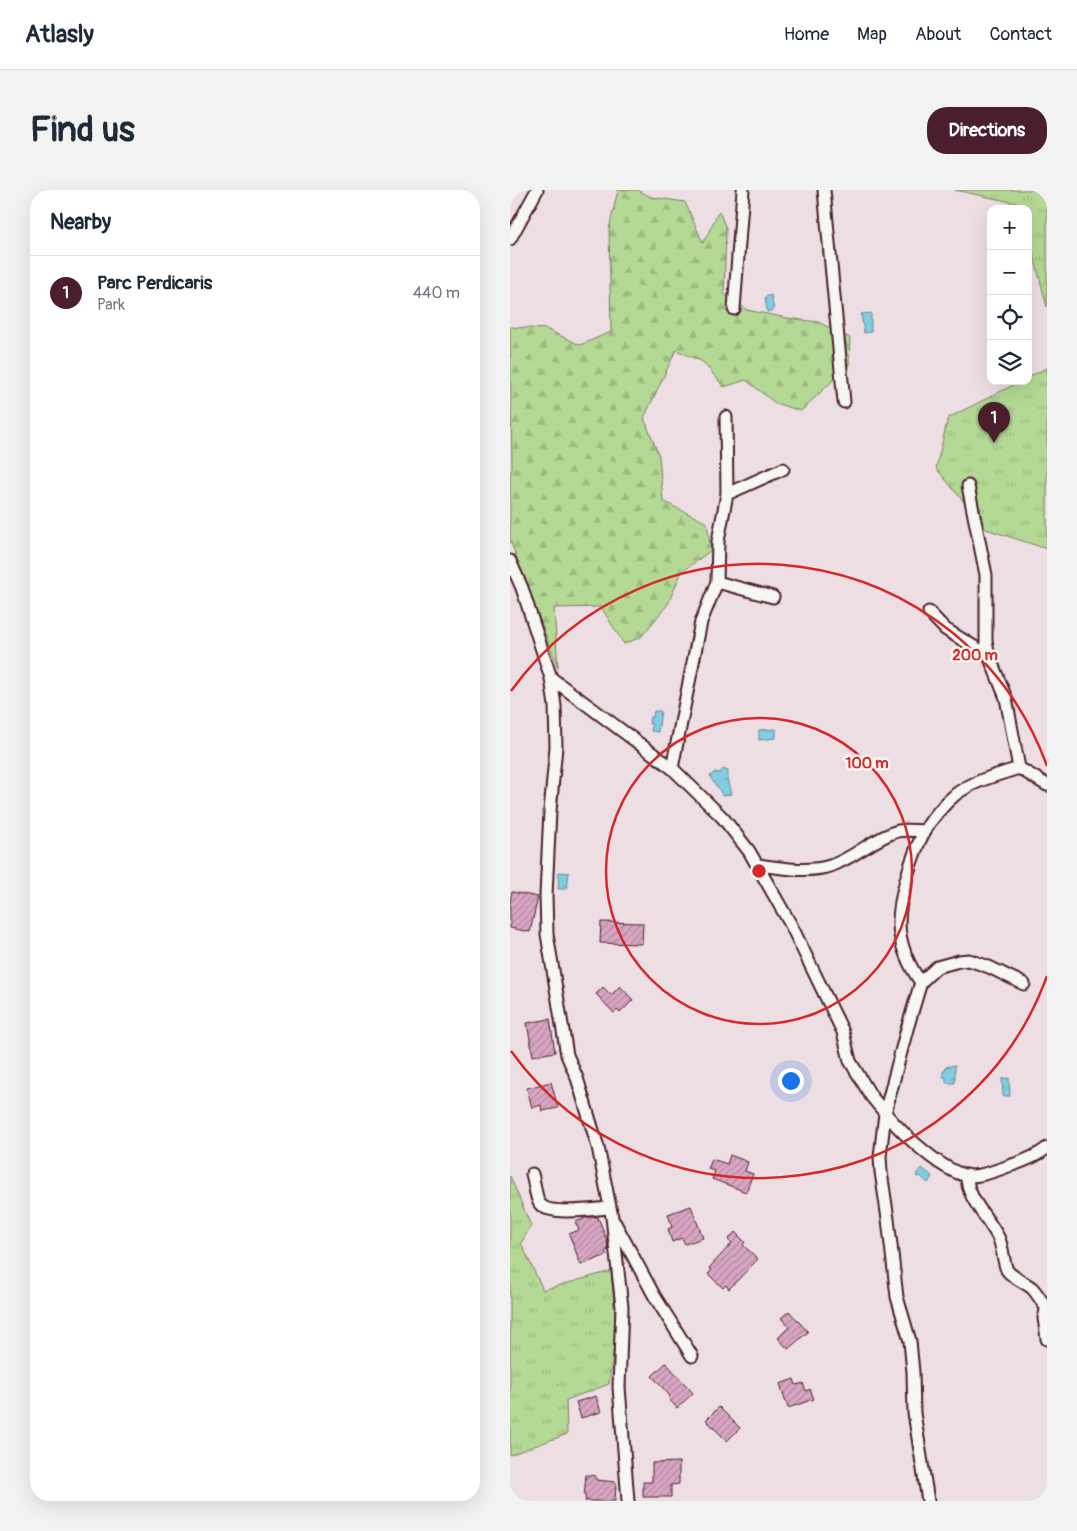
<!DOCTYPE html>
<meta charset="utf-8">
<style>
:root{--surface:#fff;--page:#f2f2f3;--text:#1f2937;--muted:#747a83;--line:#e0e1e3;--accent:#4a1f2b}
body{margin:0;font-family:Pangolin,sans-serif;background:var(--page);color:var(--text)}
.controls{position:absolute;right:15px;top:15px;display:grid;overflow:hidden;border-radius:10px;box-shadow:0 5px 20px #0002}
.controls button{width:45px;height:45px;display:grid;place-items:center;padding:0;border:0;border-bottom:1px solid var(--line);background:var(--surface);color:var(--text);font:25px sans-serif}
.you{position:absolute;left:280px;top:890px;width:18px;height:18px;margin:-12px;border:4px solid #fff;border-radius:50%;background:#1a73e8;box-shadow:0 0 0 8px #1a73e833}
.badge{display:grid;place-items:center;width:32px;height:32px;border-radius:50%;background:var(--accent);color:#fff;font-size:16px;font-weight:700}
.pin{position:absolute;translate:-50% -41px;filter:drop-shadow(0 1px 2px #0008)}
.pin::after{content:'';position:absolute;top:26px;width:18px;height:15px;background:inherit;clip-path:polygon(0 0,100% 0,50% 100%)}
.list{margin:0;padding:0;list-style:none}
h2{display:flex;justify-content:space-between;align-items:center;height:65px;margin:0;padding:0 20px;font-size:21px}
h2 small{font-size:16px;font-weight:400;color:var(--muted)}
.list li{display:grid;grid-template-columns:32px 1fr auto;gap:15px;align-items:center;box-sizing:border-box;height:75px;padding:0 20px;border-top:1px solid var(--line)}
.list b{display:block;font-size:19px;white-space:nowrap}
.list p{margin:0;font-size:16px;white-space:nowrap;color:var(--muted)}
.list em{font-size:16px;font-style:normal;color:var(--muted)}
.icon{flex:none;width:28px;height:28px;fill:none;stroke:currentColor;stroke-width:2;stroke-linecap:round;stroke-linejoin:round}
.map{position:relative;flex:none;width:537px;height:1311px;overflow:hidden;border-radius:20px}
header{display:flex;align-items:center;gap:30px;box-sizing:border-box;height:70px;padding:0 25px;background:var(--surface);border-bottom:1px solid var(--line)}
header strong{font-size:24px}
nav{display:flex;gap:28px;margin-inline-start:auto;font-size:18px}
.intro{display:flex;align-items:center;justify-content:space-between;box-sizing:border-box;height:120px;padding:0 30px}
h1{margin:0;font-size:35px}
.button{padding:12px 22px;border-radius:20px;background:var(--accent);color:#fff;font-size:18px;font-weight:700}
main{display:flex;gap:30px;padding:0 30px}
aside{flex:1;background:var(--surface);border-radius:20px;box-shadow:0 5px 20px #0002}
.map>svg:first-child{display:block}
.grass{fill:url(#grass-tufts);stroke:#7e7c60}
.forest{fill:url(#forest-firs);stroke:#7e7c60}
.water{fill:url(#water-ripples);stroke:#6b8798}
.building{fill:url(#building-hatch);stroke:#4a1f2b}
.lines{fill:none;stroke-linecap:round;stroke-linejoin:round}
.street-casing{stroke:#4a1f2b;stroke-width:15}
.street{stroke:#f6f6f2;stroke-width:11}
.ring{fill:none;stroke:#d62828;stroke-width:2.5}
.centre{fill:#d62828;stroke:#f6f6f2;stroke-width:2.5}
.ring-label{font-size:15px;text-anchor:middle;font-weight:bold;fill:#d62828;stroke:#f6f6f2;stroke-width:5;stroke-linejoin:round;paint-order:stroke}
</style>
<header>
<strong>Atlasly</strong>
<nav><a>Home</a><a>Map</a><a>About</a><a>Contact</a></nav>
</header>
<div class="intro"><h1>Find us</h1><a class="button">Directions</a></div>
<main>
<aside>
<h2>Nearby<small></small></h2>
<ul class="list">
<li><span class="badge">1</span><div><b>Parc Perdicaris</b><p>Park</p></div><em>440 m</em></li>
</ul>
</aside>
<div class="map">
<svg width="537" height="1311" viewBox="0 0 537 1311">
<defs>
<pattern id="grass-tufts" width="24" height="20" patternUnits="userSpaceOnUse" patternTransform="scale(1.25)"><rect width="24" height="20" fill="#b3d994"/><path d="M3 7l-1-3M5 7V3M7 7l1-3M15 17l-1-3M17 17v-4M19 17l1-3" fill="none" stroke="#9bba80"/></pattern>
<pattern id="forest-firs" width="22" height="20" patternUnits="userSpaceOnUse" patternTransform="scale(1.25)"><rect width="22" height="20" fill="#b3d994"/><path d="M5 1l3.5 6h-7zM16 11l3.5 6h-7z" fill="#9bba80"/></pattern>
<pattern id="water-ripples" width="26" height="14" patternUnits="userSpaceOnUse" patternTransform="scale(1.25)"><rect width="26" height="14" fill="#81cde1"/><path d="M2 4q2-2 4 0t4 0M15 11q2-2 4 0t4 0" fill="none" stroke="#71b0c1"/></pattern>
<pattern id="building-hatch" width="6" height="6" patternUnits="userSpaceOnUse" patternTransform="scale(1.25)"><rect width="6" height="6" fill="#d9a7c4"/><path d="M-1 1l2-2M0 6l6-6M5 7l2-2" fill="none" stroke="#b2879f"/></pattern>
</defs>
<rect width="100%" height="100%" fill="#eddee4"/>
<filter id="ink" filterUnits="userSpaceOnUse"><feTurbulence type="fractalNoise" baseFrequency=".02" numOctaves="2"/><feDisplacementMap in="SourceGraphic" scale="10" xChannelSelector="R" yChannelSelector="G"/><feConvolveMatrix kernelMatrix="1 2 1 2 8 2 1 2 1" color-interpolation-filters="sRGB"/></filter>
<g filter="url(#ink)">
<g class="grass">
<path d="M 445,0 L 537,0 L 537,117 L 518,43 L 518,19 L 512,19 L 511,14 Z"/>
<path d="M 537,178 L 537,359 L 476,339 L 426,278 L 438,228 L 511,191 L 518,191 L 518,187 Z"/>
<path d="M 0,986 L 21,1036 L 11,1053 L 33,1100 L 101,1081 L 106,1139 L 99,1194 L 56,1210 L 57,1244 L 0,1265 Z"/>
</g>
<path class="forest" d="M 108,0 L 127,0 L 141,7 L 175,12 L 193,53 L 209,21 L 216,38 L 214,104 L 237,120 L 277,128 L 308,132 L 340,148 L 339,175 L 291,221 L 265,213 L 236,190 L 214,197 L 193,172 L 166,160 L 134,228 L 149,266 L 153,311 L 197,333 L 201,360 L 171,383 L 158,414 L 131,447 L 114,454 L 91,417 L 44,418 L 48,478 L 0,350 L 0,285 L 2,279 L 0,137 L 36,139 L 70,155 L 101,142 L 99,39 Z"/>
<g class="water">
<path d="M 261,105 L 264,120 L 257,122 L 255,107 Z"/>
<path d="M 361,123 L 361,142 L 354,143 L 351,124 Z"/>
<path d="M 144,521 L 151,521 L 148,542 L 141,541 L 142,534 L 139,534 L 140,527 L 143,527 Z"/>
<path d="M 266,539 L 266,548 L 249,550 L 249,540 Z"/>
<path d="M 213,579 L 218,581 L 218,593 L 221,604 L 212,606 C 210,598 203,594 200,586 L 205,582 L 210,583 Z"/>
<path d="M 49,682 L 59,683 L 57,699 L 48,699 Z"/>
<path d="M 445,875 L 445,893 L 436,893 L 436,887 L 433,887 L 433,881 L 435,881 L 436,877 Z"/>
<path d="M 499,888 L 500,906 L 493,906 L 492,889 Z"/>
<path d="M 412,978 L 422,986 L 418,993 L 410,986 L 407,987 L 406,984 Z"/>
</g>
<g class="building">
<path d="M 2,702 L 28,707 L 20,742 L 0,738 L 0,712 Z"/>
<path d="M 91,732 L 133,733 L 132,754 L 90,753 Z"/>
<path d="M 110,796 L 123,810 L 110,823 L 107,820 L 104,823 L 86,804 L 93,797 L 101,805 Z"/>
<path d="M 40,829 L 45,862 L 23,866 L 17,833 Z"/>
<path d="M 41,892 L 48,918 L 32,921 L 31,915 L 22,918 L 17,898 Z"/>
<path d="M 220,965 L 238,972 L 235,981 L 243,984 L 236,1002 L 202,989 L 205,981 L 198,979 L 202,969 L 217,974 Z"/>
<path d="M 181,1016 L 193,1048 L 175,1054 L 172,1048 L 162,1052 L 158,1039 L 162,1037 L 158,1024 Z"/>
<path d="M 78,1027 L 88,1027 L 97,1051 L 98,1060 L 95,1062 L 97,1065 L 71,1075 L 59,1044 L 69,1040 L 65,1032 Z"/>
<path d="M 225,1042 L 235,1052 L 233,1055 L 248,1069 L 219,1099 L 216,1095 L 213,1098 L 198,1084 L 202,1080 L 199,1078 L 222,1053 L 218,1050 Z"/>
<path d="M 279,1121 L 298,1142 L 278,1159 L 268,1148 L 279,1137 L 271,1128 Z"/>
<path d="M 156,1173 L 183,1203 L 167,1218 L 158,1208 L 160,1206 L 142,1186 Z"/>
<path d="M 284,1189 L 286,1195 L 293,1193 L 296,1201 L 300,1199 L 304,1209 L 278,1218 L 270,1194 Z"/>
<path d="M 86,1206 L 91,1222 L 71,1228 L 66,1212 Z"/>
<path d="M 209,1217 L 230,1238 L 217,1251 L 196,1230 Z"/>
<path d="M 169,1272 L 169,1294 L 161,1295 L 161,1307 L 133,1307 L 133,1292 L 142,1292 L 142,1273 Z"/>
<path d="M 76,1285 L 86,1286 L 86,1290 L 106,1292 L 105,1311 L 75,1311 L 76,1306 L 74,1306 Z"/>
</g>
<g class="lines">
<g class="street-casing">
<g id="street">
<path d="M 314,0 L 334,212"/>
<path d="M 0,49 L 27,0"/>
<path d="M 224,119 L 233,0"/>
<path d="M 458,296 L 476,385 L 476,451 L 479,466 L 496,508 L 509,578"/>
<path d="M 217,304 L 273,279"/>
<path d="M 0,371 L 12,398 L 41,488 L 162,578 L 213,628 L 239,661 L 281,735 L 333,842 L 340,871 L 361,906 L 375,923 L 370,967 L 371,982 L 378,1029 L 387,1107 L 400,1151 L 403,1182 L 404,1223 L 418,1311"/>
<path d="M 207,392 L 263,407"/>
<path d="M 419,422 L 435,439 L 479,466"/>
<path d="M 41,488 L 45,516 L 46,557 L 40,621 L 36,705 L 37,744 L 57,865 L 67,888 L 88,957 L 102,1027 L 112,1117 L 109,1197 L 118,1311"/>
<path d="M 162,578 L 191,432 L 207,392 L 208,351 L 217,304 L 216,227"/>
<path d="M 248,675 C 271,678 297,683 320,676 C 345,668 363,648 388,641 C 396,639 406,641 415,641"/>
<path d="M 411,792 C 399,777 389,753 389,733 C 389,707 402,665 414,642 C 421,629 435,613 446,604 C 465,590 488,585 509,578 L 537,595"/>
<path d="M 514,794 L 479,777 L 459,770 L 449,771 L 427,777 L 411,792 L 397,839 L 375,923 C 392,943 435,985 461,986 C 474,986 487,980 499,976 C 512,972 526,967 537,958"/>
<path d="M 22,984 C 25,993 25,1007 30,1014 C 39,1026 85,1019 99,1018"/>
<path d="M 457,985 C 456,1008 478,1027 488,1047 C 493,1056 493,1072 497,1080 C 501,1087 515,1092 522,1098 C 527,1103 531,1111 536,1117"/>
<path d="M 105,1033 L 145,1107 L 182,1166"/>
<path d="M 537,1117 L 534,1128 L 537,1149"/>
</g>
</g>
<use href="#street" class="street"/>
</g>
</g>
<g class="ring">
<circle cx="249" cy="681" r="153"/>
<path d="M537 786A306 306 0 0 1 1 861M1 501A306 306 0 0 1 537 576"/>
</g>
<circle cx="249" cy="681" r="8" class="centre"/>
<g class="ring-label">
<text x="465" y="470">200 m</text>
<text x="357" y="578">100 m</text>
</g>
</svg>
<div class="controls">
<button>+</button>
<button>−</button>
<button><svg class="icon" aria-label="locate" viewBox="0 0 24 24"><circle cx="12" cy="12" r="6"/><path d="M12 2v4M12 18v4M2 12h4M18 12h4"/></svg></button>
<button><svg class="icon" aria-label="layers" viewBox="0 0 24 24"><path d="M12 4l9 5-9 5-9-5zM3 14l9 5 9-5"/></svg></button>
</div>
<div class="you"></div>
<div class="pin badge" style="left:484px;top:253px">1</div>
</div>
</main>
